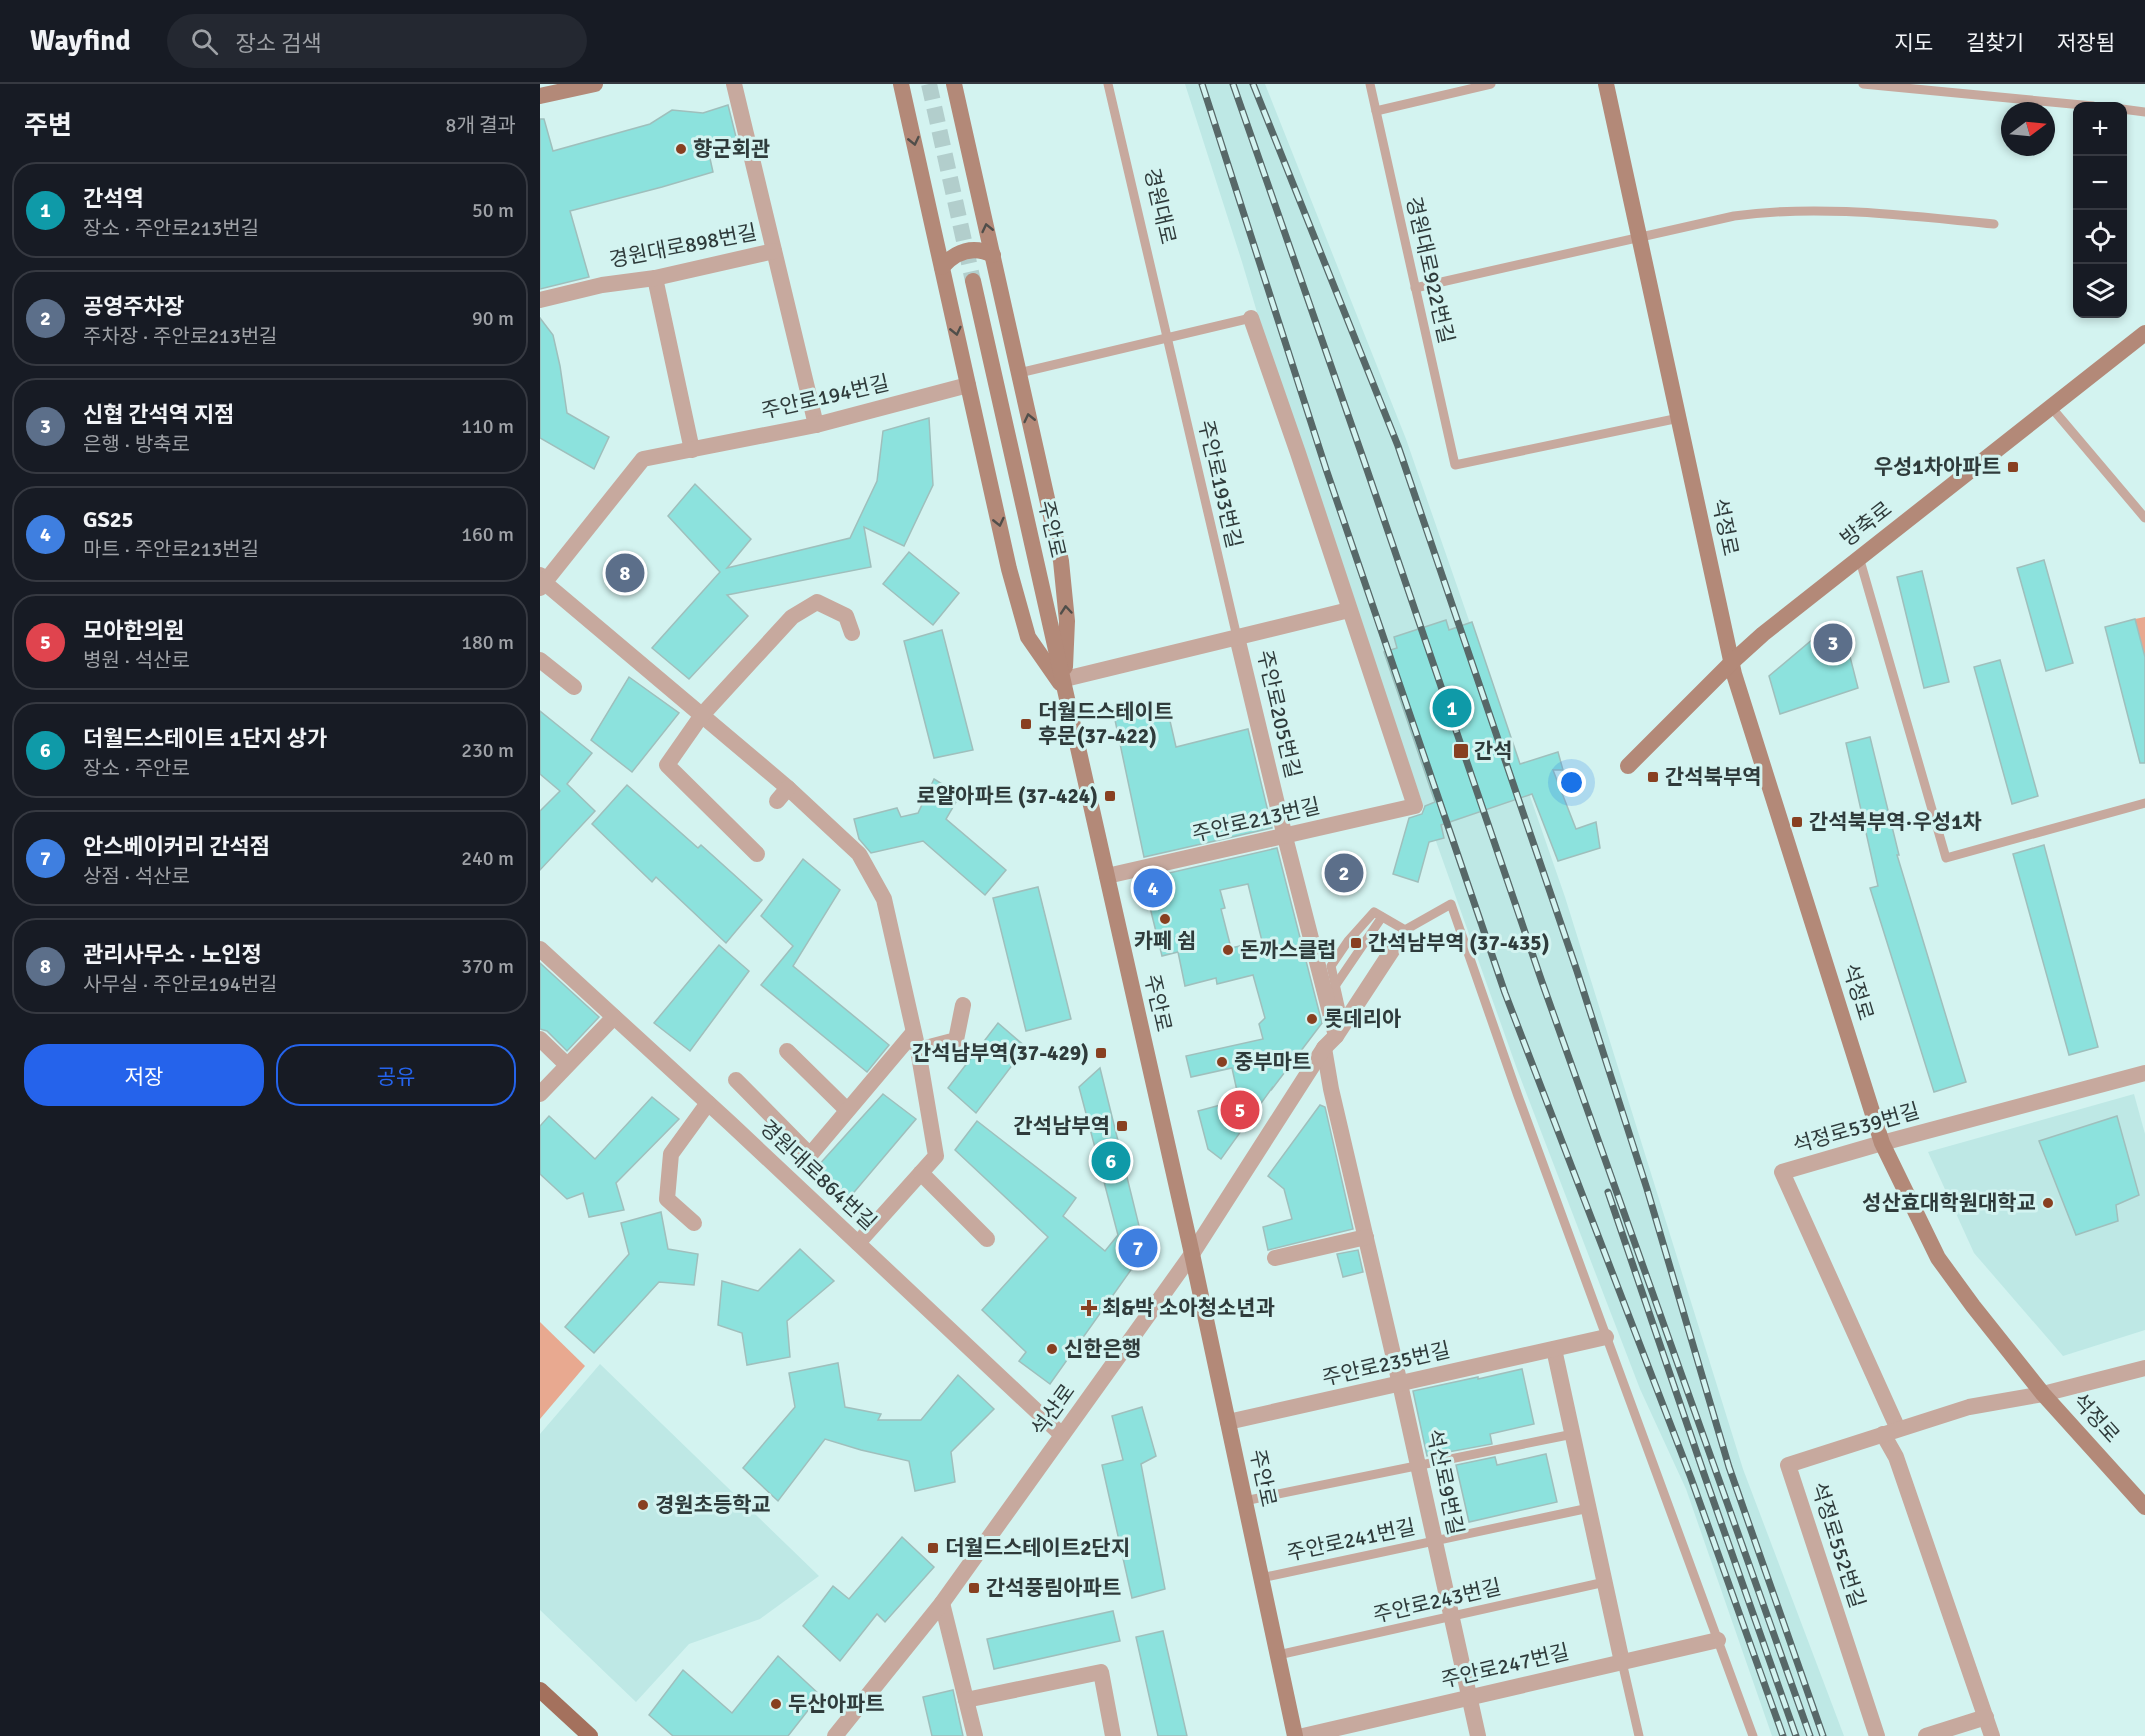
<!DOCTYPE html>
<html lang="ko">
<meta charset="utf-8">
<style>
:root{--surface:#171b24;--page:#242831;--text:#f1f3f6;--muted:#9ea1a6;--line:#363941;--accent:#2563eb}
body{margin:0;font-family:Signika,"Noto Sans KR",sans-serif;background:var(--page);color:var(--text)}
.controls{position:absolute;right:18px;top:18px;display:grid;overflow:hidden;border-radius:12px;box-shadow:0 3px 9px #0003}
.controls button{width:54px;height:54px;display:grid;place-items:center;padding:0;border:0;border-bottom:2px solid var(--line);background:var(--surface);color:var(--text);font:30px sans-serif}
.compass{position:absolute;left:1461px;top:18px;width:54px;height:54px;border-radius:50%;background:var(--surface);box-shadow:0 3px 9px #0003;rotate:74deg}
.you{position:absolute;left:1032px;top:699px;width:21px;height:21px;margin:-15px;border:4px solid #fff;border-radius:50%;background:#1a73e8;box-shadow:0 0 0 9px #1a73e833}
.badge{display:grid;place-items:center;width:39px;height:39px;border-radius:50%;background:var(--accent);color:#fff;font-size:20px;font-weight:700}
.pin{position:absolute;translate:-50% -50%;border:3px solid #fff;box-shadow:0 2px 6px #0006}
.list{margin:0;padding:0;list-style:none}
h2{display:flex;justify-content:space-between;align-items:center;height:78px;margin:0;padding:0 24px;font-size:26px}
h2 small{font-size:20px;font-weight:400;color:var(--muted)}
.list li{display:grid;grid-template-columns:39px 1fr auto;gap:18px;align-items:center;box-sizing:border-box;height:96px;margin:0 12px 12px;padding:0 12px;border:2px solid var(--line);border-radius:24px}
.list b{display:block;font-size:22px;white-space:nowrap}
.list p{margin:0;font-size:20px;white-space:nowrap;color:var(--muted)}
.list em{font-size:20px;font-style:normal;color:var(--muted)}
.actions{display:flex;gap:12px;padding:18px 24px}
.actions a{flex:1;padding:14px 0;border:2px solid var(--accent);border-radius:24px;text-align:center;font-size:21px;color:var(--accent)}
.actions .main{background:var(--accent);color:#fff}
.icon{flex:none;width:33px;height:33px;fill:none;stroke:currentColor;stroke-width:2;stroke-linecap:round;stroke-linejoin:round}
.map{position:relative;flex:none;width:1605px;height:1652px;overflow:hidden}
header{display:flex;align-items:center;gap:36px;box-sizing:border-box;height:84px;padding:0 30px;background:var(--surface);border-bottom:2px solid var(--line)}
header strong{font-size:28px}
nav{display:flex;gap:33px;margin-inline-start:auto;font-size:21px}
.search{width:420px;height:54px;background:var(--page);display:flex;align-items:center;gap:15px;box-sizing:border-box;padding:0 21px;border-radius:33px;color:var(--muted);font-size:22px}
main{display:flex}
aside{flex:1;background:var(--surface)}
.map>svg:first-child{display:block}
.built{fill:#bee8e5}
.green{fill:#e8a990}
.building{fill:#8ce2dd;stroke:#9fbfbc;stroke-width:1.5;fill-rule:evenodd}
.lines{fill:none;stroke-linecap:round;stroke-linejoin:round}
.secondary-tunnel{stroke:#b2cecc;stroke-width:16;stroke-dasharray:16 8;stroke-linecap:butt}
.service{stroke:#c7a99e;stroke-width:9}
.minor{stroke:#c7a99e;stroke-width:16}
.tertiary{stroke:#c7a99e;stroke-width:16}
.secondary{stroke:#b38978;stroke-width:16}
.primary{stroke:#a4715d;stroke-width:16}
.rail-casing{stroke:#576868;stroke-width:7}
.rail{stroke:#d3f3f0;stroke-width:4.5;stroke-dasharray:14;stroke-linecap:butt}
.oneway{stroke:#504e4a}
.poi-dot{fill:#884021;stroke:#d3f3f0;stroke-width:2}
.labels{text-anchor:middle;dominant-baseline:central;stroke-width:6;stroke-linejoin:round;paint-order:stroke}
.poi-label{font-size:21px;font-weight:bold;fill:#2f3b3b;stroke:#d3f3f0;text-anchor:start}
.street-label{font-size:21px;fill:#2f3b3b;stroke:#d3f3f0}
</style>
<header>
<strong>Wayfind</strong>
<div class="search"><svg class="icon" aria-label="search" viewBox="0 0 24 24"><circle cx="10" cy="10" r="6"/><path d="M15 15l6 6"/></svg>장소 검색</div>
<nav><a>지도</a><a>길찾기</a><a>저장됨</a></nav>
</header>
<main>
<aside>
<h2>주변<small>8개 결과</small></h2>
<ul class="list">
<li><span class="badge" style="background:#0f9aa8">1</span><div><b>간석역</b><p>장소 · 주안로213번길</p></div><em>50 m</em></li>
<li><span class="badge" style="background:#5c6f8a">2</span><div><b>공영주차장</b><p>주차장 · 주안로213번길</p></div><em>90 m</em></li>
<li><span class="badge" style="background:#5c6f8a">3</span><div><b>신협 간석역 지점</b><p>은행 · 방축로</p></div><em>110 m</em></li>
<li><span class="badge" style="background:#3f7fe0">4</span><div><b>GS25</b><p>마트 · 주안로213번길</p></div><em>160 m</em></li>
<li><span class="badge" style="background:#e0444e">5</span><div><b>모아한의원</b><p>병원 · 석산로</p></div><em>180 m</em></li>
<li><span class="badge" style="background:#0f9aa8">6</span><div><b>더월드스테이트 1단지 상가</b><p>장소 · 주안로</p></div><em>230 m</em></li>
<li><span class="badge" style="background:#3f7fe0">7</span><div><b>안스베이커리 간석점</b><p>상점 · 석산로</p></div><em>240 m</em></li>
<li><span class="badge" style="background:#5c6f8a">8</span><div><b>관리사무소 · 노인정</b><p>사무실 · 주안로194번길</p></div><em>370 m</em></li>
</ul>
<div class="actions"><a class="main">저장</a><a>공유</a></div>
</aside>
<div class="map">
<svg width="1605" height="1652" viewBox="0 0 1605 1652">
<rect width="100%" height="100%" fill="#d3f3f0"/>
<g class="built">
<path d="M 645,0 L 725,0 L 866,355 L 1025,813 L 1203,1385 L 1304,1652 L 1232,1652 L 1146,1405 L 1100,1305 L 977,985 L 765,389 L 702,178 Z"/>
<path d="M 1594,1010 L 1605,1050 L 1605,1246 L 1523,1272 L 1434,1169 L 1388,1068 Z"/>
<path d="M 60,1280 L 279,1492 L 220,1535 L 149,1560 L 96,1618 L 0,1526 L 0,1350 Z"/>
</g>
<g class="green">
<path d="M 1605,533 L 1605,573 L 1595,535 Z"/>
<path d="M 0,1238 L 45,1282 L 0,1335 Z"/>
</g>
<g class="building">
<path d="M 188,21 L 198,61 L 169,70 L 173,88 L 122,103 L 30,127 L 49,193 L 0,205 L 0,35 L 4,35 L 13,67 L 110,40 L 132,26 L 163,29 Z"/>
<path d="M 0,234 L 13,251 L 20,282 L 27,329 L 69,353 L 54,385 L 0,354 Z"/>
<path d="M 389,334 L 393,401 L 364,462 L 324,443 L 331,483 L 187,511 L 208,532 L 149,595 L 112,564 L 180,488 L 128,432 L 155,400 L 211,455 L 187,484 L 310,454 L 337,397 L 343,347 Z"/>
<path d="M 369,468 L 419,509 L 393,541 L 343,500 Z"/>
<path d="M 1504,476 L 1533,579 L 1506,587 L 1477,484 Z"/>
<path d="M 1382,487 L 1409,598 L 1384,604 L 1357,493 Z"/>
<path d="M 1595,535 L 1605,573 L 1605,679 L 1600,679 L 1565,543 Z"/>
<path d="M 906,536 L 909,546 L 932,538 L 980,680 L 1018,668 L 1023,686 L 1013,686 L 1036,745 L 1056,738 L 1060,764 L 1018,777 L 992,710 L 901,741 L 904,754 L 889,758 L 878,798 L 853,790 L 869,734 L 882,730 L 885,722 L 895,718 L 844,568 L 857,564 L 854,553 Z"/>
<path d="M 1292,539 L 1298,539 L 1303,545 L 1318,604 L 1240,630 L 1229,592 Z"/>
<path d="M 402,546 L 433,666 L 394,674 L 364,557 Z"/>
<path d="M 1460,576 L 1498,712 L 1472,720 L 1434,583 Z"/>
<path d="M 89,593 L 139,629 L 92,688 L 51,656 Z"/>
<path d="M 627,624 L 636,663 L 708,645 L 732,744 L 604,773 L 575,636 Z"/>
<path d="M 0,627 L 52,669 L 27,700 L 55,727 L 0,786 L 0,727 L 20,707 L 0,690 Z"/>
<path d="M 1330,653 L 1359,771 L 1357,771 L 1426,998 L 1394,1008 L 1330,804 L 1338,802 L 1306,659 Z"/>
<path d="M 394,695 L 420,711 L 406,735 L 466,786 L 445,811 L 383,757 L 331,769 L 319,755 L 314,735 L 357,724 L 361,733 L 378,729 Z"/>
<path d="M 87,701 L 158,764 L 161,761 L 222,816 L 186,859 L 116,793 L 112,798 L 52,740 Z"/>
<path d="M 1504,761 L 1558,963 L 1529,971 L 1473,770 Z"/>
<path d="M 737,764 L 782,939 L 732,1005 L 732,1004 L 681,1075 L 668,1065 L 658,1027 L 699,1016 L 692,984 L 651,993 L 646,972 L 723,955 L 719,940 L 725,934 L 713,891 L 677,900 L 676,894 L 645,902 L 638,868 L 622,872 L 603,795 ZM 708,800 L 722,857 L 691,864 L 681,825 L 685,824 L 680,806 Z"/>
<path d="M 263,775 L 300,806 L 253,882 L 349,961 L 327,988 L 221,901 L 253,862 L 221,832 Z"/>
<path d="M 498,803 L 531,935 L 486,947 L 453,814 Z"/>
<path d="M 179,861 L 209,887 L 150,967 L 114,939 Z"/>
<path d="M 0,879 L 59,933 L 27,967 L 7,947 L 0,945 Z"/>
<path d="M 458,939 L 486,963 L 436,1029 L 408,1004 Z"/>
<path d="M 560,984 L 605,1166 L 510,1300 L 479,1277 L 486,1268 L 442,1226 L 508,1153 L 415,1066 L 437,1037 L 536,1114 L 523,1132 L 565,1167 L 578,1151 L 539,1003 Z"/>
<path d="M 343,1010 L 376,1035 L 310,1113 L 277,1083 Z"/>
<path d="M 112,1013 L 139,1035 L 76,1099 L 84,1126 L 49,1133 L 43,1109 L 27,1115 L 0,1090 L 0,1042 L 9,1032 L 55,1075 Z"/>
<path d="M 780,1021 L 785,1023 L 813,1145 L 728,1166 L 723,1143 L 752,1135 L 744,1105 L 728,1092 Z"/>
<path d="M 1577,1032 L 1599,1111 L 1576,1121 L 1578,1137 L 1536,1151 L 1499,1057 Z"/>
<path d="M 121,1128 L 128,1165 L 158,1170 L 154,1201 L 119,1198 L 54,1269 L 25,1243 L 89,1170 L 81,1139 Z"/>
<path d="M 260,1165 L 294,1197 L 247,1237 L 250,1273 L 207,1281 L 202,1249 L 178,1241 L 182,1197 L 218,1207 Z"/>
<path d="M 818,1166 L 823,1188 L 803,1193 L 797,1170 Z"/>
<path d="M 298,1279 L 305,1323 L 341,1330 L 338,1336 L 381,1336 L 418,1291 L 454,1325 L 411,1368 L 415,1398 L 375,1407 L 369,1377 L 321,1366 L 285,1355 L 238,1417 L 203,1384 L 255,1323 L 249,1289 Z"/>
<path d="M 982,1285 L 994,1340 L 950,1350 L 952,1360 L 887,1372 L 873,1307 L 938,1293 L 938,1295 Z"/>
<path d="M 602,1323 L 616,1372 L 601,1380 L 625,1505 L 592,1514 L 562,1381 L 583,1376 L 572,1332 Z"/>
<path d="M 1006,1370 L 1017,1418 L 929,1438 L 916,1381 L 955,1373 L 957,1381 Z"/>
<path d="M 362,1453 L 394,1483 L 345,1538 L 337,1530 L 300,1577 L 263,1542 L 293,1502 L 309,1515 Z"/>
<path d="M 573,1527 L 580,1557 L 454,1585 L 447,1555 Z"/>
<path d="M 623,1547 L 647,1652 L 618,1652 L 596,1553 Z"/>
<path d="M 238,1572 L 280,1611 L 248,1652 L 133,1652 L 109,1631 L 143,1586 L 192,1629 Z"/>
<path d="M 413,1606 L 423,1652 L 392,1652 L 383,1613 Z"/>
</g>
<g class="lines">
<path class="secondary-tunnel" d="M 389,0 L 433,197"/>
<g class="service">
<path d="M 568,0 L 697,553"/>
<path d="M 830,0 L 915,381 L 1139,334"/>
<path d="M 1323,0 L 1553,22"/>
<path d="M 1582,25 L 1605,28"/>
<path d="M 836,27 L 951,0"/>
<path d="M 875,204 L 1194,132 C 1281,120 1368,132 1454,140"/>
<path d="M 479,289 L 711,234"/>
<path d="M 1511,323 L 1605,434"/>
<path d="M 1319,473 L 1406,774 L 1605,719"/>
<path d="M 865,846 L 911,820 L 978,1012 L 1213,1652"/>
<path d="M 795,902 L 842,833"/>
<path d="M 804,940 L 791,882 L 808,857 L 834,828 L 865,846 L 853,865"/>
<path d="M 704,1417 L 1033,1350"/>
<path d="M 721,1494 L 1049,1424"/>
<path d="M 738,1571 L 1065,1498"/>
<path d="M 1082,1578 L 1099,1652"/>
</g>
<g class="minor">
<path d="M 194,0 L 276,341"/>
<path d="M 115,194 L 152,366"/>
<path d="M 0,216 L 62,201 L 115,194 L 234,167"/>
<path d="M 0,491 L 5,499 L 248,704 L 319,770 L 344,815 L 378,966 L 396,1072 L 318,1159"/>
<path d="M 0,504 L 103,375 L 276,341 L 428,301"/>
<path d="M 697,553 L 745,753 L 796,952"/>
<path d="M 0,576 L 34,603"/>
<path d="M 525,595 L 809,526"/>
<path d="M 237,717 L 248,704"/>
<path d="M 217,770 L 127,681 L 162,631 L 252,533 L 277,518 L 306,532 L 312,549"/>
<path d="M 567,792 L 875,722 L 758,369 L 711,234"/>
<path d="M 0,865 L 191,1040 L 522,1351"/>
<path d="M 0,955 L 27,981"/>
<path d="M 784,964 L 791,1005 L 860,1300 L 938,1652"/>
<path d="M 378,966 L 416,956 L 423,921"/>
<path d="M 247,967 L 307,1026"/>
<path d="M 196,996 L 270,1071 L 373,949"/>
<path d="M 0,1010 L 74,933"/>
<path d="M 381,1089 L 447,1155"/>
<path d="M 154,1139 L 127,1115 L 131,1070 L 168,1019"/>
<path d="M 735,1174 L 826,1153"/>
<path d="M 1014,1265 L 1082,1578"/>
<path d="M 688,1338 L 1066,1253"/>
<path d="M 1358,1345 L 1242,1088 L 1342,1059 L 1605,989"/>
<path d="M 1343,1350 L 1356,1373 L 1452,1652"/>
<path d="M 402,1519 L 435,1652"/>
<path d="M 426,1616 L 561,1588 L 573,1652"/>
<path d="M 763,1652 L 1178,1556"/>
<path d="M 1337,1652 L 1248,1381 L 1429,1323 L 1503,1310 L 1605,1284"/>
<path d="M 1386,1652 L 1446,1633"/>
</g>
<path class="tertiary" d="M 295,1652 L 402,1519 L 652,1170 L 784,964 L 796,952 L 853,865"/>
<g class="secondary">
<path d="M 361,0 L 469,485 L 488,553 L 520,599"/>
<path d="M 414,0 L 521,477 L 527,537 L 525,583"/>
<path d="M 1066,0 L 1194,590 L 1342,1059 L 1398,1174 L 1433,1222 L 1503,1310 L 1605,1423"/>
<path d="M 0,12 L 55,0"/>
<path d="M 402,183 C 416,167 433,161 453,171"/>
<path d="M 433,197 L 652,1170 L 755,1652"/>
<path d="M 1088,682 L 1192,578 L 1223,550 L 1605,249"/>
</g>
<path class="primary" d="M 0,1606 L 50,1652"/>
<g class="rail-casing">
<g id="rail">
<path d="M 662,0 L 786,385 L 965,909 L 1151,1394 L 1243,1652"/>
<path d="M 693,0 L 823,374 L 1002,898 L 1270,1652"/>
<path d="M 713,0 L 858,362 L 1037,887 L 1107,1105 L 1189,1383 L 1283,1652"/>
<path d="M 1068,1108 L 1164,1390 L 1256,1652"/>
</g>
</g>
<use href="#rail" class="rail"/>
</g>
<defs><path id="oneway-chevron" d="M-2-3.5L2.5 0L-2 3.5" fill="none" stroke-width="1.6" stroke-linecap="round" stroke-linejoin="round" transform="scale(1.5)"/></defs>
<g class="oneway">
<use href="#oneway-chevron" transform="translate(374 57) rotate(77)"/>
<use href="#oneway-chevron" transform="translate(447 144) rotate(-103)"/>
<use href="#oneway-chevron" transform="translate(416 247) rotate(77)"/>
<use href="#oneway-chevron" transform="translate(489 334) rotate(-103)"/>
<use href="#oneway-chevron" transform="translate(459 438) rotate(77)"/>
<use href="#oneway-chevron" transform="translate(526 526) rotate(-95)"/>
</g>
<g class="poi-dot">
<circle cx="141" cy="65" r="6"/>
<rect x="1467" y="377" width="12" height="12" rx="3"/>
<rect x="480" y="634" width="12" height="12" rx="3"/>
<rect x="913" y="659" width="16" height="16" rx="3"/>
<rect x="1107" y="687" width="12" height="12" rx="3"/>
<rect x="564" y="706" width="12" height="12" rx="3"/>
<rect x="1251" y="732" width="12" height="12" rx="3"/>
<circle cx="625" cy="835" r="6"/>
<rect x="810" y="853" width="12" height="12" rx="3"/>
<circle cx="688" cy="866" r="6"/>
<circle cx="772" cy="935" r="6"/>
<rect x="555" y="963" width="12" height="12" rx="3"/>
<circle cx="682" cy="978" r="6"/>
<rect x="576" y="1036" width="12" height="12" rx="3"/>
<circle cx="1508" cy="1119" r="6"/>
<path d="M546 1215h6v6h6v6h-6v6h-6v-6h-6v-6h6z"/>
<circle cx="512" cy="1265" r="6"/>
<circle cx="103" cy="1421" r="6"/>
<rect x="387" y="1458" width="12" height="12" rx="3"/>
<rect x="428" y="1498" width="12" height="12" rx="3"/>
<circle cx="236" cy="1620" r="6"/>
</g>
<g class="labels">
<g class="poi-label">
<text x="153" y="65">향군회관</text>
<text x="1461" y="383" text-anchor="end">우성1차아파트</text>
<text x="498" y="628">더월드스테이트<tspan x="498" dy="24">후문(37-422)</tspan></text>
<text x="934" y="667">간석</text>
<text x="1125" y="693">간석북부역</text>
<text x="558" y="712" text-anchor="end">로얄아파트 (37-424)</text>
<text x="1269" y="738">간석북부역·우성1차</text>
<text x="625" y="857" text-anchor="middle">카페 쉼</text>
<text x="828" y="859">간석남부역 (37-435)</text>
<text x="700" y="866">돈까스클럽</text>
<text x="784" y="935">롯데리아</text>
<text x="549" y="969" text-anchor="end">간석남부역(37-429)</text>
<text x="694" y="978">중부마트</text>
<text x="570" y="1042" text-anchor="end">간석남부역</text>
<text x="1496" y="1119" text-anchor="end">성산효대학원대학교</text>
<text x="562" y="1224">최&amp;박 소아청소년과</text>
<text x="524" y="1265">신한은행</text>
<text x="115" y="1421">경원초등학교</text>
<text x="405" y="1464">더월드스테이트2단지</text>
<text x="446" y="1504">간석풍림아파트</text>
<text x="248" y="1620">두산아파트</text>
</g>
<g class="street-label">
<text transform="translate(620 122) rotate(77)">경원대로</text>
<text transform="translate(143 162) rotate(-11)">경원대로898번길</text>
<text transform="translate(890 186) rotate(77)">경원대로922번길</text>
<text transform="translate(285 313) rotate(-13)">주안로194번길</text>
<text transform="translate(680 400) rotate(77)">주안로193번길</text>
<text transform="translate(1326 440) rotate(-38)">방축로</text>
<text transform="translate(1185 443) rotate(78)">석정로</text>
<text transform="translate(512 445) rotate(77)">주안로</text>
<text transform="translate(739 630) rotate(77)">주안로205번길</text>
<text transform="translate(716 736) rotate(-13)">주안로213번길</text>
<text transform="translate(1318 908) rotate(73)">석정로</text>
<text transform="translate(618 919) rotate(77)">주안로</text>
<text transform="translate(1316 1044) rotate(-16)">석정로539번길</text>
<text transform="translate(278 1091) rotate(43)">경원대로864번길</text>
<text transform="translate(846 1280) rotate(-13)">주안로235번길</text>
<text transform="translate(513 1326) rotate(-54)">석산로</text>
<text transform="translate(1556 1334) rotate(48)">석정로</text>
<text transform="translate(723 1394) rotate(78)">주안로</text>
<text transform="translate(905 1398) rotate(78)">석산로9번길</text>
<text transform="translate(811 1456) rotate(-12)">주안로241번길</text>
<text transform="translate(1298 1461) rotate(72)">석정로552번길</text>
<text transform="translate(897 1517) rotate(-13)">주안로243번길</text>
<text transform="translate(965 1582) rotate(-13)">주안로247번길</text>
</g>
</g>
</svg>
<div class="controls">
<button>+</button>
<button>−</button>
<button><svg class="icon" aria-label="locate" viewBox="0 0 24 24"><circle cx="12" cy="12" r="6"/><path d="M12 2v4M12 18v4M2 12h4M18 12h4"/></svg></button>
<button><svg class="icon" aria-label="layers" viewBox="0 0 24 24"><path d="M12 4l9 5-9 5-9-5zM3 14l9 5 9-5"/></svg></button>
</div>
<svg class="compass" viewBox="-18 -18 36 36"><path d="M0-13l5 13h-10z" fill="#e53935"/><path d="M0 13l5-13h-10z" fill="#9ea1a6"/></svg>
<div class="you"></div>
<div class="pin badge" style="left:912px;top:624px;background:#0f9aa8">1</div>
<div class="pin badge" style="left:804px;top:789px;background:#5c6f8a">2</div>
<div class="pin badge" style="left:1293px;top:559px;background:#5c6f8a">3</div>
<div class="pin badge" style="left:613px;top:804px;background:#3f7fe0">4</div>
<div class="pin badge" style="left:700px;top:1026px;background:#e0444e">5</div>
<div class="pin badge" style="left:571px;top:1077px;background:#0f9aa8">6</div>
<div class="pin badge" style="left:598px;top:1164px;background:#3f7fe0">7</div>
<div class="pin badge" style="left:85px;top:489px;background:#5c6f8a">8</div>
</div>
</main>
